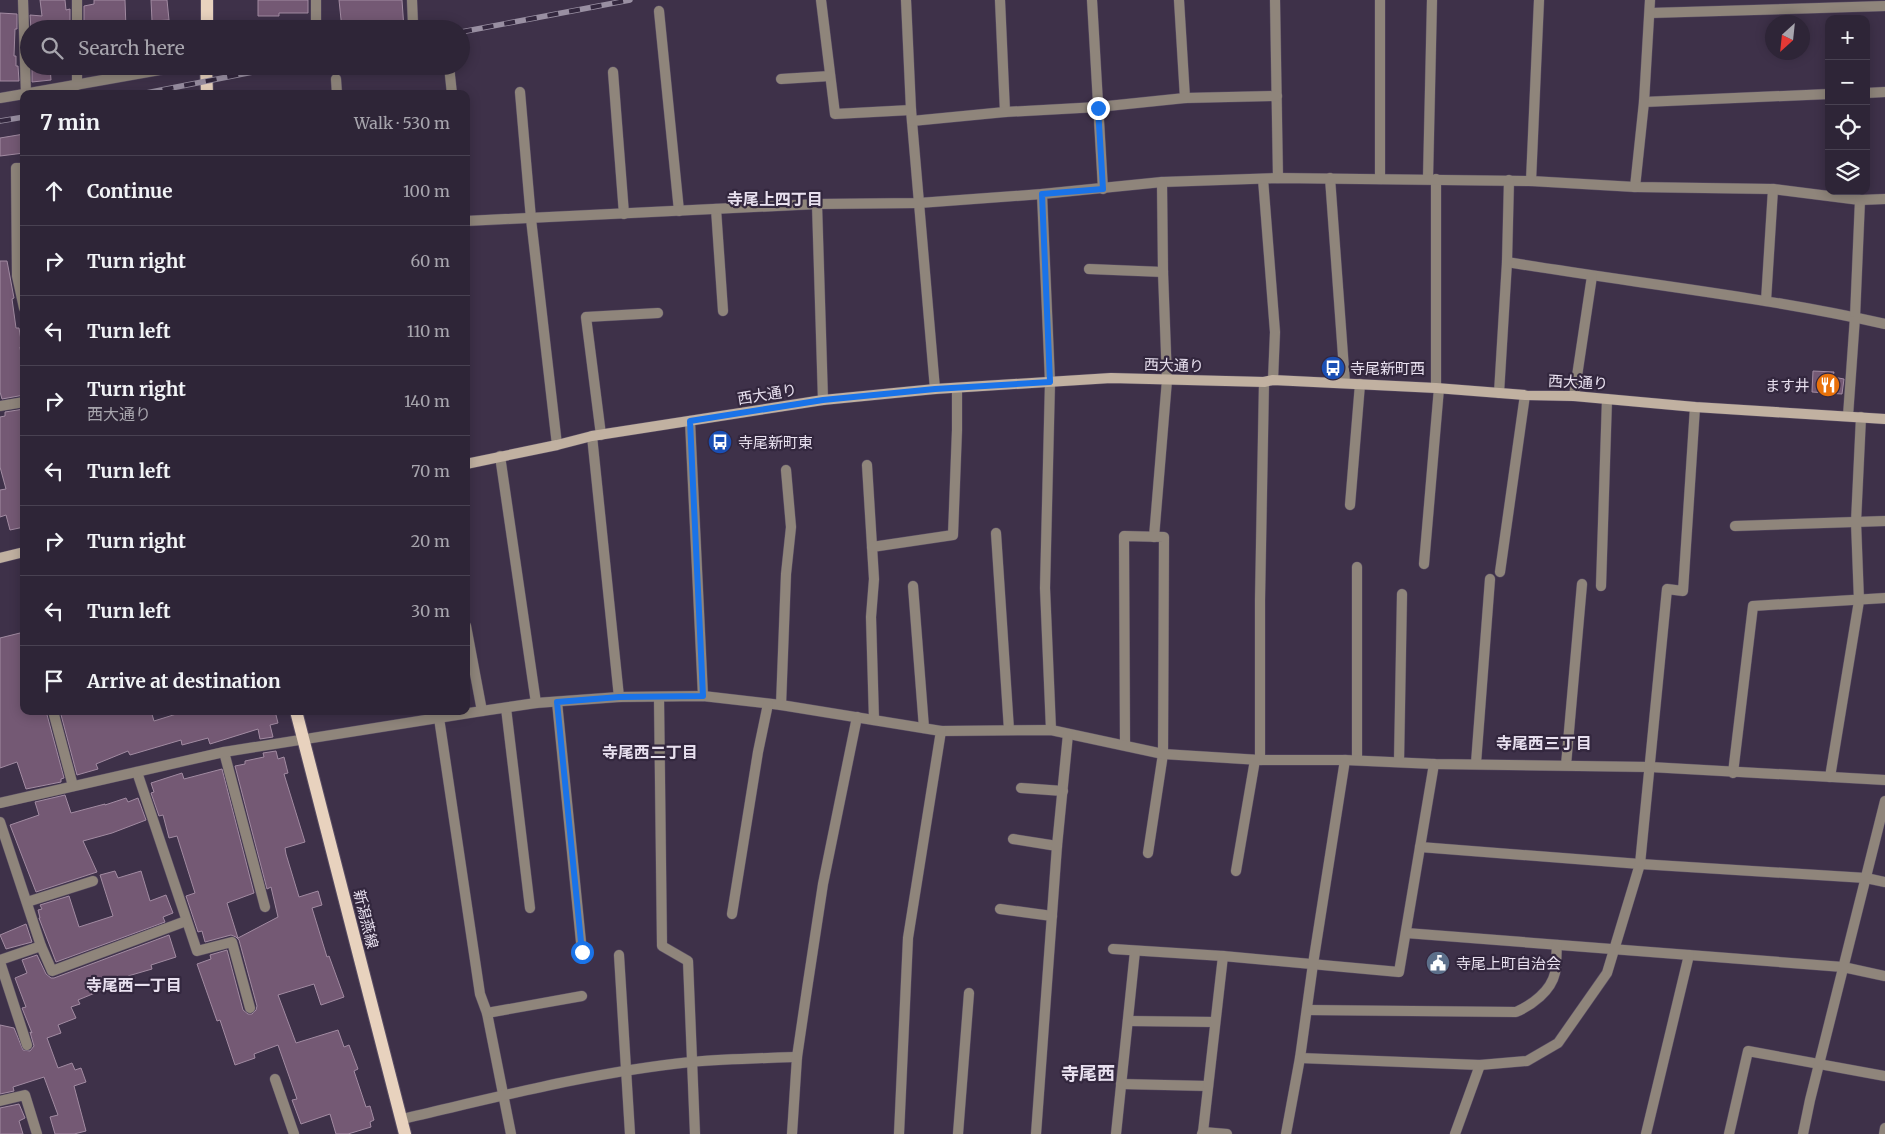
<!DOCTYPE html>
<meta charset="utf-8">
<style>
:root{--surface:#2e2537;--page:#3a3142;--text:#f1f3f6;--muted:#a7a5ad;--line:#494252}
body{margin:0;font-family:Merriweather,"Noto Sans JP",serif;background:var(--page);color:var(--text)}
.controls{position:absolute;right:15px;top:15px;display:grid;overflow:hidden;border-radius:10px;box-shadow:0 2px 12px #0003}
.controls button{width:45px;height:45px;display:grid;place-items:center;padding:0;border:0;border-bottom:1px solid var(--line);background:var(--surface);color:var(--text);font:25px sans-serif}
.compass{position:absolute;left:1765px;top:15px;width:45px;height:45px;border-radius:50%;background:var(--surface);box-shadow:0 2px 12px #0003;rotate:207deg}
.stop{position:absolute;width:15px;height:15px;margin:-11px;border:4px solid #1a73e8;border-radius:50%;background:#fff}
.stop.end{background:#1a73e8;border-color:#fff;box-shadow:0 1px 5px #0008}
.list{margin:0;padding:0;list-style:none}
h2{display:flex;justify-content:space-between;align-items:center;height:65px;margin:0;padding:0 20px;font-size:21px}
h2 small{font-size:16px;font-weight:400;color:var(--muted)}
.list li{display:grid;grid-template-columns:32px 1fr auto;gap:15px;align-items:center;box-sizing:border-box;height:70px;padding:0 20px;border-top:1px solid var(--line)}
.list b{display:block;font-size:19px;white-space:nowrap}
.list p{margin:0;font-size:16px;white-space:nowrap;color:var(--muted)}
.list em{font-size:16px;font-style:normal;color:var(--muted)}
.icon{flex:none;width:28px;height:28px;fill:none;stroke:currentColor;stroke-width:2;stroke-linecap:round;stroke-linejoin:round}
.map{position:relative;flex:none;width:1885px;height:1134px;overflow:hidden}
.search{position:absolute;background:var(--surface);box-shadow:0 2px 12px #0003;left:20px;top:20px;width:450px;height:55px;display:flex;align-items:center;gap:12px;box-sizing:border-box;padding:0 18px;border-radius:28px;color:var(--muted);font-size:19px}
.panel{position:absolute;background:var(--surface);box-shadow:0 2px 12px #0003;left:20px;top:90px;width:450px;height:625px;border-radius:10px}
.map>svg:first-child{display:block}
.building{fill:#745974;stroke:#a28ba2}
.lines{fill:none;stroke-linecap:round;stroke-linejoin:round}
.lane-casing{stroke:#594d64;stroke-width:11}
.street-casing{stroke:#594d64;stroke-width:11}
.secondary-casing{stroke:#594d64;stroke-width:11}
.primary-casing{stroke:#594d64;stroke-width:14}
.lane{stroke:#8f857b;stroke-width:10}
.street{stroke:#8f857b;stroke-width:10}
.secondary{stroke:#c1b1a1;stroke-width:10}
.primary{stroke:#e8d2be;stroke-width:12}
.rail-casing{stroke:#998fa2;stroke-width:5.5}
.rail{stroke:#33273e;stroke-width:4;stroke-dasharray:11;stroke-linecap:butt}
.route{stroke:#1a73e8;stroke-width:6}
.labels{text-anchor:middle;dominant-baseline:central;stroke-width:4.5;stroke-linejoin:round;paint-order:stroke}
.street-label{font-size:15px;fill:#e8e0ef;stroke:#33273e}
.poi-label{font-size:15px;fill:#e8e0ef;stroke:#33273e;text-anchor:start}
.neighbourhood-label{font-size:16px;font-weight:bold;fill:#e8e0ef;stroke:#33273e}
.quarter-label{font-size:18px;font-weight:bold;fill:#e8e0ef;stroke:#33273e}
</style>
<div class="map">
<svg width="1885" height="1134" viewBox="0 0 1885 1134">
<rect width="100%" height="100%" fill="#3e3149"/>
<g class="building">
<path d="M 40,0 L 65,0 L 66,10 L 70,9 L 70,29 L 31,29 L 30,15 L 42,16 Z"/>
<path d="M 94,0 L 125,0 L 126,29 L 84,29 L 84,6 L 94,4 Z"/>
<path d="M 151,0 L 167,0 L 169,20 L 152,21 Z"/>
<path d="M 258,0 L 308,0 L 308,13 L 279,13 L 279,16 L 258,16 Z"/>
<path d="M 339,0 L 402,0 L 404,29 L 342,29 Z"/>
<path d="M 0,13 L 17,14 L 17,29 L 15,29 L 14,56 L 16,56 L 16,66 L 18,66 L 19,81 L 0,81 Z"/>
<path d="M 32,66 L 50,66 L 51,80 L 32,82 Z"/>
<path d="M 24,134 L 24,153 L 0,156 L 0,138 Z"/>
<path d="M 0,261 L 7,261 L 14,298 L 12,299 L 16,328 L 19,328 L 22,346 L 20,347 L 24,374 L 24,395 L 2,399 L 0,392 Z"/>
<path d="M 1813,371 L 1834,372 L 1833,377 L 1844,379 L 1842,394 L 1812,392 Z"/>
<path d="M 24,409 L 24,527 L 10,530 L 6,515 L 0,517 L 0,490 L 6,489 L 0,467 L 0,417 L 5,416 L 5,412 Z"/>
<path d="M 24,632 L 24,711 L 46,711 L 64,778 L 61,779 L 61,782 L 26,789 L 17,762 L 0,768 L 0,638 Z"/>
<path d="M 60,711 L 151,711 L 154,721 L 186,711 L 275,711 L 278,723 L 270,725 L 273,737 L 260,739 L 258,729 L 210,744 L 208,738 L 182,745 L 181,740 L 130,755 L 128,751 L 96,764 L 98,769 L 77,775 Z"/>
<path d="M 276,751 L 278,759 L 284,757 L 288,773 L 284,774 L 305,842 L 285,848 L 286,854 L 299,897 L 318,891 L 322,905 L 312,908 L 327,957 L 329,956 L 344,997 L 321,1005 L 314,984 L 278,995 L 296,1043 L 338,1030 L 344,1047 L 349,1045 L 358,1069 L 354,1071 L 366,1107 L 370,1106 L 374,1120 L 370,1122 L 371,1127 L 348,1134 L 336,1134 L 330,1114 L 301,1124 L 292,1100 L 297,1099 L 278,1045 L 254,1054 L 255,1058 L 235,1065 L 220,1020 L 217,1021 L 197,964 L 211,959 L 210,955 L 227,950 L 243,1010 L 248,1014 L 252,1014 L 256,1010 L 257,1006 L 239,940 L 236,937 L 231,935 L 205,942 L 202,931 L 198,932 L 186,896 L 195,893 L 177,836 L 169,838 L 163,815 L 159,816 L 151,793 L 154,792 L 151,783 L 182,773 L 184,779 L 222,769 L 254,893 L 227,903 L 238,938 L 278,917 L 271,887 L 267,889 L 235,766 L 245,764 L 245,761 L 264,757 L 263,753 Z"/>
<path d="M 65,795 L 71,813 L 105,804 L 105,805 L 126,798 L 128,802 L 138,798 L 146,820 L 112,833 L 83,841 L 97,872 L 36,892 L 10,825 L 39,815 L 35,802 Z"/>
<path d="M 115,871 L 118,878 L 141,871 L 150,901 L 166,895 L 173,913 L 163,917 L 165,922 L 56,962 L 39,918 L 40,918 L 38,910 L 42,909 L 40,905 L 69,896 L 79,927 L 113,916 L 100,875 Z"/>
<path d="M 26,924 L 32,942 L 6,949 L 0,935 Z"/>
<path d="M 169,935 L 176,957 L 151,965 L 152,969 L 128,976 L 129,979 L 78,1000 L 80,1004 L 71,1007 L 76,1018 L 58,1025 L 61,1033 L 47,1038 L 58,1068 L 72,1063 L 75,1070 L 81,1068 L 86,1082 L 74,1086 L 86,1131 L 74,1134 L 55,1134 L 50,1117 L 58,1115 L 44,1077 L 13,1087 L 14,1091 L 0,1094 L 0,1025 L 14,1028 L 23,1050 L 30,1051 L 34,1046 L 30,1032 L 32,1033 L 22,1008 L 26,1007 L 15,978 L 27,973 L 22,960 L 37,955 L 46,974 L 51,978 L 54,978 Z"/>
<path d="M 19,1104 L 25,1118 L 19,1121 L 23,1134 L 0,1134 L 0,1108 Z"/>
</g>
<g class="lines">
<g class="lane-casing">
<g id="lane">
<path d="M 23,0 L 26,94"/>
<path d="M 77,0 L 77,29"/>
<path d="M 77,66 L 77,85"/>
</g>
</g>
<g class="street-casing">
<g id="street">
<path d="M 316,0 L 316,22"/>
<path d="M 412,0 L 413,25"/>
<path d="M 821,0 L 835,114 L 911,110"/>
<path d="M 906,0 L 911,110 L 935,389"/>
<path d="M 1000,0 L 1005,112"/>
<path d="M 1092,0 L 1103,189"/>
<path d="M 1179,0 L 1185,98"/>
<path d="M 1275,0 L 1278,178"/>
<path d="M 659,11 L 679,211"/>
<path d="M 1650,13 L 1885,6"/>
<path d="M 449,66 L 452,94"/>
<path d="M 613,72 L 624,214"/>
<path d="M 336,79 L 337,94"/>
<path d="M 781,79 L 830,76"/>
<path d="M 520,92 L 531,219 L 557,445"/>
<path d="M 1866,93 L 1885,92"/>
<path d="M 24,94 L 182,66"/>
<path d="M 0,98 L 24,94"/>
<path d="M 1644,102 L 1829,94"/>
<path d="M 912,121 L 1005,112 L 1098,107 L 1185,98 L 1277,96"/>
<path d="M 24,168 L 16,168 L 17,276 L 24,308"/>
<path d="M 1330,178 L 1345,383"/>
<path d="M 1263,179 L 1275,332 L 1273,380"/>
<path d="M 1380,179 L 1380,0"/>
<path d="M 1428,179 L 1432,0"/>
<path d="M 1436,179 L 1436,388"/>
<path d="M 1531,181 L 1539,0"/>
<path d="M 1635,187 L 1644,102 L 1650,0"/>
<path d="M 1042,194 L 1050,382 L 1045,588 L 1051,730"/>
<path d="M 817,204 L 823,400"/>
<path d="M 716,209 L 723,311"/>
<path d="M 466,221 L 817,204 L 919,203 L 1042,194 L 1162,182 L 1278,178 L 1531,181 L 1635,187 L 1773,189 L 1860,200 L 1885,199"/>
<path d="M 1507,262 C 1633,283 1761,296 1885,324"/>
<path d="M 1089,269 L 1163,272"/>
<path d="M 1766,301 L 1773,189"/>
<path d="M 1499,393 L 1507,262 L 1509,180"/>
<path d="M 1574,396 L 1592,276"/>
<path d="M 0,406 L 24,402"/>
<path d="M 1848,416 L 1855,317 L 1860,200"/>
<path d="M 690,421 L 703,696"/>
<path d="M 601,435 L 586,317 L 658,313"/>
<path d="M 592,436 L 619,697"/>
<path d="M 500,456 L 536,703"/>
<path d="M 867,465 L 874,579 L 871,617 L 874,720"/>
<path d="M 1350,505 L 1360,384"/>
<path d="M 1735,526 L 1885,521"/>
<path d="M 996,533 L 1009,730"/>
<path d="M 1154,537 L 1167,380 L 1163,272 L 1162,182"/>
<path d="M 872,547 L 953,535 L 957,430 L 957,388"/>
<path d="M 1424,564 L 1439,388"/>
<path d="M 1500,572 L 1525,395"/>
<path d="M 913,586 L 924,728"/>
<path d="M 1601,586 L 1607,399"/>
<path d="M 466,626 L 482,711"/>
<path d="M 659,697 L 662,946 L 688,961 L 695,1134"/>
<path d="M 557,702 L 582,952"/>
<path d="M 781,705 L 786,574 L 791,527 L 786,470"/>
<path d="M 506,708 L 530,908"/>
<path d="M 53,711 L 73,786"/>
<path d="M 439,718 L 480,994 L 487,1013 L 511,1134"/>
<path d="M 1125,745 L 1124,536 L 1164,537 L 1163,754 L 1148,853"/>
<path d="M 224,752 L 265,907"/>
<path d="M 1260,760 L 1260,600 L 1264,382"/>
<path d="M 1357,760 L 1357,567"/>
<path d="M 1399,762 L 1402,594"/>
<path d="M 1476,763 L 1490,579"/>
<path d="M 1566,765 L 1582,584"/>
<path d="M 137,772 L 197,951 L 232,942 L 250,1008"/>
<path d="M 1733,773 L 1753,606 L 1885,598"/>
<path d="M 1830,777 L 1859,601 L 1856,522 L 1861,417"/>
<path d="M 1021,788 L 1063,791"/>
<path d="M 0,803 L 224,752 L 482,711 L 536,703 L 619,697 L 703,696 L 781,705 L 941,731 L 1051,730 L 1163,754 L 1260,760 L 1345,760 L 1434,764 L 1650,767 L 1885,780"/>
<path d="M 0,822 L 41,946 L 52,971 L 186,921"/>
<path d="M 1013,839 L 1057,846"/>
<path d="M 1420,847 L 1640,864 L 1866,878 L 1885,882"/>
<path d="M 1236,871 L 1255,760"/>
<path d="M 27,902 L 93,881"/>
<path d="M 1000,909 L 1052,916"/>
<path d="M 732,914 L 758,752 L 768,704"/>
<path d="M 1406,933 L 1843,967 L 1885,976"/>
<path d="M 1113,949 L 1223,956"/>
<path d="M 619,955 L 630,1134"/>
<path d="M 0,960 L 41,946"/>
<path d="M 0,962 L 27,1045"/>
<path d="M 1307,1010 L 1516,1012 C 1532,1005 1551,991 1555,973 C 1557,964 1556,954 1557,945"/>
<path d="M 487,1013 L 582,996"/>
<path d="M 1128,1021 L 1215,1022"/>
<path d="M 1300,1058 L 1480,1065 L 1527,1061 L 1558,1043 L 1607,973 L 1640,864 L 1667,589 L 1683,591 L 1695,407"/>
<path d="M 275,1079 L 294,1134"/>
<path d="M 1121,1084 L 1208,1086"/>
<path d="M 0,1101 L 25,1095 L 37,1134"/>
<path d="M 402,1119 C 498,1097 593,1072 691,1062 C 726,1059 762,1058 797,1057"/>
<path d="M 1203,1132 L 1223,956 L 1399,972 L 1434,764"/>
<path d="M 792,1134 L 797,1057 L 807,989 L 823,884 L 857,717"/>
<path d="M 899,1134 L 908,938 L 941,731"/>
<path d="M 958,1134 L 969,993"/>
<path d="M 1036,1134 L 1057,846 L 1068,734"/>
<path d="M 1116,1134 L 1135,951"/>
<path d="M 1202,1134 L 1203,1132 L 1227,1134"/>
<path d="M 1286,1134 L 1300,1058 L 1313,964 L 1345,760"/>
<path d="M 1455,1134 L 1480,1065"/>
<path d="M 1646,1134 L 1689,955"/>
<path d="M 1729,1134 L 1748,1051 L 1885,1076"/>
<path d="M 1803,1134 L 1810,1100 L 1885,801"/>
<path d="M 1884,1134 L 1885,1128"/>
</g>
</g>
<g class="secondary-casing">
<g id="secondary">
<path d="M 466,464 L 557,445 L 592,436 L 823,400 L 935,389 L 1111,378 L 1264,382 L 1273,380 L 1436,388 L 1525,395 L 1574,396 L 1695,407 L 1885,419"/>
<path d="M 0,558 L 24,552"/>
</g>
</g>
<g class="primary-casing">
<g id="primary">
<path d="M 207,29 L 207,0"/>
<path d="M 206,66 L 207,94"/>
<path d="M 296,711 L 405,1134"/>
</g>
</g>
<use href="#lane" class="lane"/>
<use href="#street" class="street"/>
<use href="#secondary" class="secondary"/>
<use href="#primary" class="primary"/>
<g class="rail-casing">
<g id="rail">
<path d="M 461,32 L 630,0"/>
<path d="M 141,94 L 283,66"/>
<path d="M 0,121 L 24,117"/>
</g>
</g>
<use href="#rail" class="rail"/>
</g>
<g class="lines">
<path class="route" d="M 582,952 L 557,702 L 619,697 L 703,696 L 690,421 L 823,400 L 935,389 L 1050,382 L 1042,194 L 1103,189 L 1098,108"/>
</g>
<defs>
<g id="bus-disc" transform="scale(1.25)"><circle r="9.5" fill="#1a4fb4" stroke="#33273e"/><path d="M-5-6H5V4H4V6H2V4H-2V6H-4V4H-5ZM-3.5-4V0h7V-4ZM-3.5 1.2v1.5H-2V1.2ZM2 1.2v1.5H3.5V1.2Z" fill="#fff"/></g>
<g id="restaurant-disc" transform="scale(1.25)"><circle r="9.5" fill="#e8710a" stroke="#33273e"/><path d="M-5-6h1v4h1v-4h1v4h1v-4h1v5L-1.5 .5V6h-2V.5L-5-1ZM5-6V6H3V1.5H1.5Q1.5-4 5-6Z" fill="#fff"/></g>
<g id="civic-disc" transform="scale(1.25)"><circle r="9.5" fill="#5c6f8a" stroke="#33273e"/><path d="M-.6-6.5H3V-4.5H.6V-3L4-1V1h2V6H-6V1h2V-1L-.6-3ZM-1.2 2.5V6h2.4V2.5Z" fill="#fff"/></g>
</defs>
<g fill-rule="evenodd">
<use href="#bus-disc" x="1333" y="368"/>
<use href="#restaurant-disc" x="1828" y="385"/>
<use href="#bus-disc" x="720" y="442"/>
<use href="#civic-disc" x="1438" y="963"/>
</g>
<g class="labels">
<g class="street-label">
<text transform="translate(1174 365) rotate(2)">西大通り</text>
<text transform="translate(1578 382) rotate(3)">西大通り</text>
<text transform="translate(767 394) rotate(-9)">西大通り</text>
<text transform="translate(366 919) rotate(76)">新潟燕線</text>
</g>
<g class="poi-label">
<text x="1350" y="368">寺尾新町西</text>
<text x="1810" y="385" text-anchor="end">ます井</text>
<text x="738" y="442">寺尾新町東</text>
<text x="1456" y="963">寺尾上町自治会</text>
</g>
<g class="neighbourhood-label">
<text x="775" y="199">寺尾上四丁目</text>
<text x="1544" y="743">寺尾西三丁目</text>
<text x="650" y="752">寺尾西二丁目</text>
<text x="134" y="985">寺尾西一丁目</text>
</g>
<g class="quarter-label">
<text x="1088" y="1073">寺尾西</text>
</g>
</g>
</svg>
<div class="controls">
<button>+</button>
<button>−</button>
<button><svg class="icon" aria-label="locate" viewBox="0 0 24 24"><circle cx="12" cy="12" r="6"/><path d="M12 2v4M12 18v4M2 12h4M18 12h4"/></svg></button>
<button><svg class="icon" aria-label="layers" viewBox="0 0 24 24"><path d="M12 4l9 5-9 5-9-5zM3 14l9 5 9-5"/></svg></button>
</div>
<svg class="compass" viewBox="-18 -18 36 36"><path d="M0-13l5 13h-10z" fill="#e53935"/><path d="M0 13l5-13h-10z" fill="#a7a5ad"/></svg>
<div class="stop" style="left:582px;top:952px"></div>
<div class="stop end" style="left:1098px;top:108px"></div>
<div class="search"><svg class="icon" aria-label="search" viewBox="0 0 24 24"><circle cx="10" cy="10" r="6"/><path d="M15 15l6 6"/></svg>Search here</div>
<section class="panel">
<h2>7 min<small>Walk · 530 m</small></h2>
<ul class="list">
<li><svg class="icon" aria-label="ahead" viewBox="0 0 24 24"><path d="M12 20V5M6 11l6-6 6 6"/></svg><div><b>Continue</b></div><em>100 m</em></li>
<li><svg class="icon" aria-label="right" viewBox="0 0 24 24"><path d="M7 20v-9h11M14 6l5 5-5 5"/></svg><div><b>Turn right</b></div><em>60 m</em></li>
<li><svg class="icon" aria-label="left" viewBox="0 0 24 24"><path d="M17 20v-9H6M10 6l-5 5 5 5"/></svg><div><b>Turn left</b></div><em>110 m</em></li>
<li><svg class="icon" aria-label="right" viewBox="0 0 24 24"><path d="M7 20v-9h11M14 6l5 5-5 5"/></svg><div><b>Turn right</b><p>西大通り</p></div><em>140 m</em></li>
<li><svg class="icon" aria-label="left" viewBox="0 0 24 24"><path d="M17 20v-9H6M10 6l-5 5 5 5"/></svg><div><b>Turn left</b></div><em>70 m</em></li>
<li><svg class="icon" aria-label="right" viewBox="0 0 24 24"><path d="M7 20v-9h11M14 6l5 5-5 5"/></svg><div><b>Turn right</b></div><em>20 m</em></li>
<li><svg class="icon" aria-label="left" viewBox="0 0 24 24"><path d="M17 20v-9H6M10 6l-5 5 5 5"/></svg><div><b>Turn left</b></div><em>30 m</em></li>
<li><svg class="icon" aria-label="arrive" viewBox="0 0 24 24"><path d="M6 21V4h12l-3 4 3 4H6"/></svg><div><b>Arrive at destination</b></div></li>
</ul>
</section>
</div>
